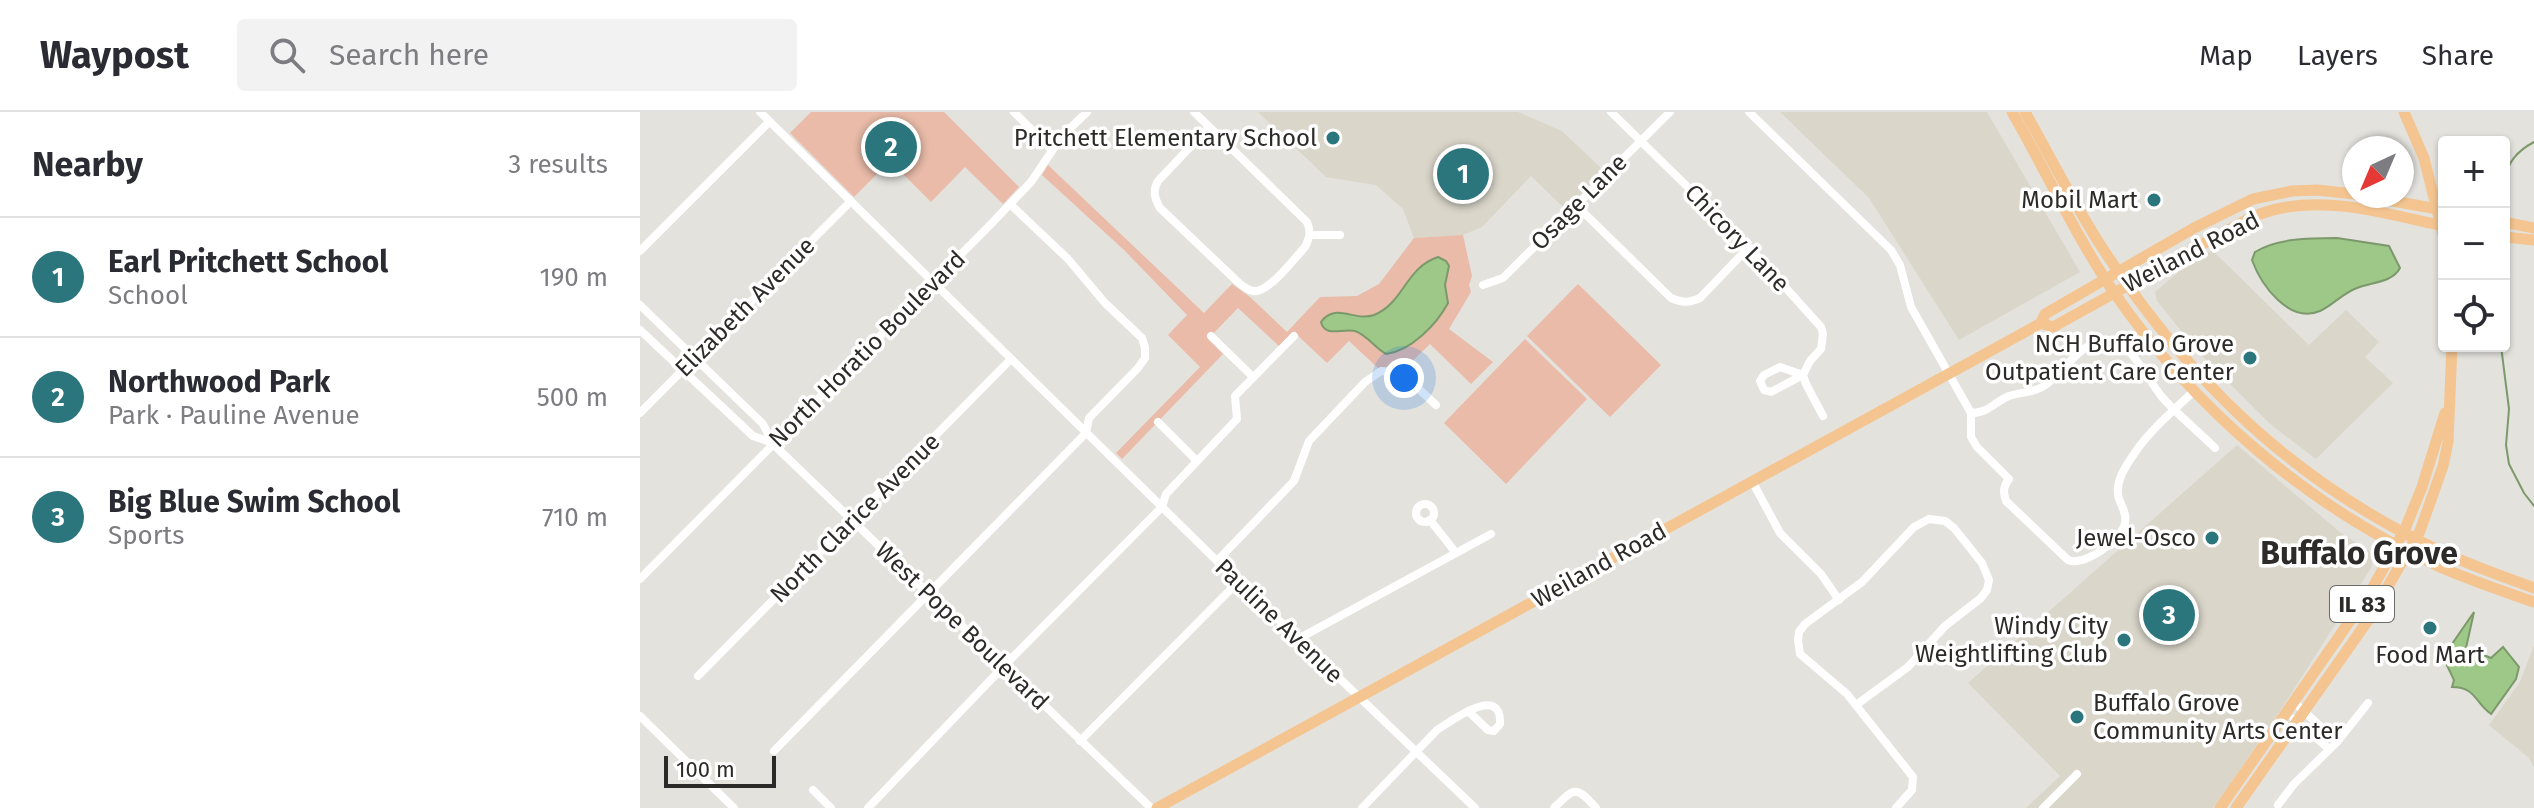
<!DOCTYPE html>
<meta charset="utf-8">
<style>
:root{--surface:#fff;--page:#f2f2f3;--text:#2b2b33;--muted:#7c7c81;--line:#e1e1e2;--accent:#2b757c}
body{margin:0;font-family:"Fira Sans",sans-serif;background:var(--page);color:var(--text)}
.controls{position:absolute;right:24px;top:24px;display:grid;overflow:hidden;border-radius:8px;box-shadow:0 2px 6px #0004}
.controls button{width:72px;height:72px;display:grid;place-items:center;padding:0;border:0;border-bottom:2px solid var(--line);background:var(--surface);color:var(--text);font:40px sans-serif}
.compass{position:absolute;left:1702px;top:24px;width:72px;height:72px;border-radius:50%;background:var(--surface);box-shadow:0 2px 6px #0004;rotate:224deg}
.scale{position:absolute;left:24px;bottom:20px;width:112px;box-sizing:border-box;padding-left:8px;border:4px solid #2c2b29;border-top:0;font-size:22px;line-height:28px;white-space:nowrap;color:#2c2b29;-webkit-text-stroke:6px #fff;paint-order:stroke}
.you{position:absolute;left:764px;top:266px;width:28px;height:28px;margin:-20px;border:6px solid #fff;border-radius:50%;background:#1a73e8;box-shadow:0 0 0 12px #1a73e833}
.badge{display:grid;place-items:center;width:52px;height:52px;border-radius:50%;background:var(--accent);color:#fff;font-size:26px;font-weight:700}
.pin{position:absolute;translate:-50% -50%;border:4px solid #fff;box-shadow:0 2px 8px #0006}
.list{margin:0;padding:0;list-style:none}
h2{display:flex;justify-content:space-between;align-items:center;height:104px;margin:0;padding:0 32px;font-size:34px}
h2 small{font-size:26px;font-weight:400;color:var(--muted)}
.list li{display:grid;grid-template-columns:52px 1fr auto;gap:24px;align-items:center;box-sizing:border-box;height:120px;padding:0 32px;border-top:2px solid var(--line)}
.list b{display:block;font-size:30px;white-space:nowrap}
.list p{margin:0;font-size:26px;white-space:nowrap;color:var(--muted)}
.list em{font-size:26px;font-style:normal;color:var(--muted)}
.icon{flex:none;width:44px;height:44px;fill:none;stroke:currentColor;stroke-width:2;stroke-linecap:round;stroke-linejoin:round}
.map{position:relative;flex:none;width:1894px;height:696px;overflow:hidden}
header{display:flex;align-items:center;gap:48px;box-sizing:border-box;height:112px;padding:0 40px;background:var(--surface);border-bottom:2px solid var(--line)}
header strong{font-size:38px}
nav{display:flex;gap:44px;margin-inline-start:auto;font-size:28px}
.search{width:560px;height:72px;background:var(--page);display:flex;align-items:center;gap:20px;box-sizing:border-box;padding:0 28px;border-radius:8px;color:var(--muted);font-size:30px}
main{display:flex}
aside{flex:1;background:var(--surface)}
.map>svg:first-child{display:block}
.built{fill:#dad6ca}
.green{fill:#e9bba8}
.water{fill:#9ec888;stroke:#7c996c;stroke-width:2}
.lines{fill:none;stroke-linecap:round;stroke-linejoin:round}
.stream{stroke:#7c996c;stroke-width:2}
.minor{stroke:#fff;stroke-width:8}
.major{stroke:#f4c591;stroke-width:11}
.poi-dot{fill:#2b757c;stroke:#fff;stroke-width:3}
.labels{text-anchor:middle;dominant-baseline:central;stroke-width:7;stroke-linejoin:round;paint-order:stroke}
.shield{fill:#fff;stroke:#6b6b69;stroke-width:2}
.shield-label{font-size:22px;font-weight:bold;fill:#2c2b29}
.poi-label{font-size:24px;fill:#2c2b29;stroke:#fff;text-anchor:end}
.street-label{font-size:24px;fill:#2c2b29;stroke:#fff}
.district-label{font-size:32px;font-weight:bold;fill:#2c2b29;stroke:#fff}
</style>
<header>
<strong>Waypost</strong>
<div class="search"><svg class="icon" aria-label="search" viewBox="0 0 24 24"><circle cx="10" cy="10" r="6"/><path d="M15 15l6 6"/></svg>Search here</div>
<nav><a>Map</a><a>Layers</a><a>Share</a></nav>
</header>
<main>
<aside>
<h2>Nearby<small>3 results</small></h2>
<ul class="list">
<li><span class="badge">1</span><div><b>Earl Pritchett School</b><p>School</p></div><em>190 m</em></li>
<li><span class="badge">2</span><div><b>Northwood Park</b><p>Park · Pauline Avenue</p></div><em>500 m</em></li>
<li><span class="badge">3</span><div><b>Big Blue Swim School</b><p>Sports</p></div><em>710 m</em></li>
</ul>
</aside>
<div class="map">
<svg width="1894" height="696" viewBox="0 0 1894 696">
<rect width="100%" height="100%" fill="#e4e2dd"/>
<g class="built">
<path d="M 618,0 L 878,0 L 922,19 L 965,60 L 927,99 L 891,64 L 842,115 L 823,123 L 774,126 L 763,97 L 736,73 L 686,65 Z"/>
<path d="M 1140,0 L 1347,0 L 1440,160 L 1319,228 L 1229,86 Z"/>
<path d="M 1572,138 L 1669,233 L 1706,198 L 1739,230 L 1725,245 L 1753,271 L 1676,347 L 1630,312 L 1558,240 L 1517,189 L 1515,180 L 1542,157 Z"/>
<path d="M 1597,333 L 1701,421 L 1730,439 L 1733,448 L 1731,456 L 1642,596 L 1573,696 L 1386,696 L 1420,664 L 1328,571 Z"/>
<path d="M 1894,533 L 1894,655 L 1889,646 L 1849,613 L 1880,570 Z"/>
</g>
<g class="green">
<path d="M 171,0 L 304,0 L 379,75 L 363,92 L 325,55 L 291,90 L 250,49 L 214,85 L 150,21 Z"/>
<path d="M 408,53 L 564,201 L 592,172 L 610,185 L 647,220 L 680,185 L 717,184 L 739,172 L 774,126 L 823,123 L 832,164 L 829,173 L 831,180 L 809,217 L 853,250 L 831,272 L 790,232 L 762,259 L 739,257 L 709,229 L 687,251 L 654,220 L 640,235 L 598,196 L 568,227 L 583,242 L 482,347 L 476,341 L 560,255 L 528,223 L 547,203 L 484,138 L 402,63 Z"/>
<path d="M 938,172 L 1021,253 L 970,305 L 887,224 Z"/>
<path d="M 885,227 L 947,287 L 866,372 L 804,311 Z"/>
</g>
<g class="water">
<path d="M 1697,126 L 1749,134 L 1760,156 C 1752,171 1731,170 1717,176 C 1703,181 1693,193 1680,199 C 1649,212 1621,173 1612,148 L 1615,140 C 1637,126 1671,126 1697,126 Z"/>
<path d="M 798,145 L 806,149 L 809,154 L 805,173 L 808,191 C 797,212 771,239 746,242 C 735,236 727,223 715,219 C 702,216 685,226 681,210 C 695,190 715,210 734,203 C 764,191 765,156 798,145 Z"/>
<path d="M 1834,500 L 1826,536 L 1851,546 L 1863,535 L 1879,555 L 1876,567 L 1851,602 C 1835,591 1836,575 1812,575 L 1814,568 L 1803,545 Z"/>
</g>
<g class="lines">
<g class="stream">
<path d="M 1864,68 C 1868,50 1877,39 1894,30"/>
<path d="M 1861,234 L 1869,297 L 1866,333 L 1869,352 L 1884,381 L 1894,394"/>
</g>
<g class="minor">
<path d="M 120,0 L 577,449 L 835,696"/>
<path d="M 374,0 L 412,38"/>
<path d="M 554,0 L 667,110 C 671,120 670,125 665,135 C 655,146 632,176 617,179 C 610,180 606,176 600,172 L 520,96 C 515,87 512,79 518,69 L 569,15"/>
<path d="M 971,0 L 1109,135 L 1181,215 L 1183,222 L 1181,237 L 1170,249 L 1163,263 L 1131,280 L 1124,278 L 1120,269 L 1124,263 L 1140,255 L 1163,263 L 1166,272 L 1183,304"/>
<path d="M 1109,0 L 1251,138 L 1260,153 L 1271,195 L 1331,301 L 1331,325 L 1337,335 L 1369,367 C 1363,375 1363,380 1366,389 L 1428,448 C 1444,455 1482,428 1485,411 C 1487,402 1482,395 1479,387 C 1474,371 1485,355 1494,342 C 1509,319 1534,298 1554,279"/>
<path d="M 370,92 L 428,147 L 465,191 L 502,226 L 505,236 L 505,246 L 498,256 L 449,306 L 446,321"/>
<path d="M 937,94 L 1031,186 C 1042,191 1049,191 1060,186 L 1109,135"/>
<path d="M 670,123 L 700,123"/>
<path d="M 0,139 L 129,10"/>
<path d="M 843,173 L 863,166 L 1030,0"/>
<path d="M 0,193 L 123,312 L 133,332 L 511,696"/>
<path d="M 0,218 L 113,324 L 133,331"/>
<path d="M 571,224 L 613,265"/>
<path d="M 0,301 L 211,89"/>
<path d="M 1331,301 C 1349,301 1354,290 1369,284 C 1381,280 1393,281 1404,274 C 1429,258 1446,213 1485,236 C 1496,243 1512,273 1522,285 C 1538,303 1558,319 1575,336"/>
<path d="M 518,310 L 557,349"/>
<path d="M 1112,369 L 1140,421 L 1181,462 L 1199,488"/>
<circle cx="785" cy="401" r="9"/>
<path d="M 790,408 L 816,441"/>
<path d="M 577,449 L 654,369 L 669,329 L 725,270 L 741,259 L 755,260 L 768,267 L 796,293"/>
<path d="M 0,467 L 352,111 L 391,70 L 422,24 L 447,0"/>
<path d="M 658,527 L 851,422"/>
<path d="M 58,564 L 370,248"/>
<path d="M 1654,590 L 1697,630"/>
<path d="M 1216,593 L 1268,555 L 1305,514 L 1341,486 L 1347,478 L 1349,468 L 1342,451 L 1314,416 L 1305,409 L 1289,407 L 1274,415 L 1222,470 L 1165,512 L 1159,520 L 1158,528 L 1160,542 L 1207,582 L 1273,665 L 1272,678 L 1256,696"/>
<path d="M 0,604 L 94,696"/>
<path d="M 1654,607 L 1689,637"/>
<path d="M 440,629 L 598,470"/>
<path d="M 134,639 L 446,321"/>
<path d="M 173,678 L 191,696"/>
<path d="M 1638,693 L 1654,672 L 1697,630 L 1728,591"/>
<path d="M 228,696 L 363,555 L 522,395 L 526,382 L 597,307 L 595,284 L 654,224"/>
<path d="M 722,696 L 797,618 C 811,609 862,571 860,612 L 854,619 L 848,618 L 828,599"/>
<path d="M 914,696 C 934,676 936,673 956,696"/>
<path d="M 1403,696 L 1437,662"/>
</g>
<g class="major">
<path d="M 1372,0 C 1406,59 1435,123 1473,179 C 1554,297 1668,394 1798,454 C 1829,468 1862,479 1894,490"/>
<path d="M 1385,0 C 1411,46 1435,94 1463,137 C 1550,270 1654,370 1798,438 C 1829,453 1862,464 1894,476"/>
<path d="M 1764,0 L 1784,46 L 1804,126"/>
<path d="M 1725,84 L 1803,98"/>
<path d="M 1864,110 L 1894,116"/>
<path d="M 1864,125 L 1894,128"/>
<path d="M 1401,211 L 1413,215 L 1608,107 C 1617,103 1627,99 1637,97 C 1692,84 1750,103 1804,114"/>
<path d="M 517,696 L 1394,215 L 1401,211 L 1405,202 L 1554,116 L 1613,87 L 1652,79 L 1677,78 L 1714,82"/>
<path d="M 1580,696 L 1732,477 L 1765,417 L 1782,375 L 1805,301"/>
<path d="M 1596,696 L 1729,507 L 1780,419 L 1803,354 L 1808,330 L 1812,234"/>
</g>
</g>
<g class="poi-dot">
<circle cx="693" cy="26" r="8"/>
<circle cx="1514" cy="88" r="8"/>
<circle cx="1610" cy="246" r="8"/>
<circle cx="1572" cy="426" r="8"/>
<circle cx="1790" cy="516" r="8"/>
<circle cx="1484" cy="528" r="8"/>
<circle cx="1437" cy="605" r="8"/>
</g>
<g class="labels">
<rect class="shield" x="1690" y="474" width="64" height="36" rx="6"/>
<g class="shield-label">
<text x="1722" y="492">IL 83</text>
</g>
<g class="poi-label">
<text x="677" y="26">Pritchett Elementary School</text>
<text x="1498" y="88">Mobil Mart</text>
<text x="1594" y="232">NCH Buffalo Grove<tspan x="1594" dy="28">Outpatient Care Center</tspan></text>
<text x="1556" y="426">Jewel-Osco</text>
<text x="1468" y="514">Windy City<tspan x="1468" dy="28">Weightlifting Club</tspan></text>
<text x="1790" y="543" text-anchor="middle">Food Mart</text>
<text x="1453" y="591" text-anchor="start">Buffalo Grove<tspan x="1453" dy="28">Community Arts Center</tspan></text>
</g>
<g class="street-label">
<text transform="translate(939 90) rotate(-45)">Osage Lane</text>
<text transform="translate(1097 126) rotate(46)">Chicory Lane</text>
<text transform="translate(1551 140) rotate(-27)">Weiland Road</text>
<text transform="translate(105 195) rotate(-45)">Elizabeth Avenue</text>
<text transform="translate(227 237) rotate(-45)">North Horatio Boulevard</text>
<text transform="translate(215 406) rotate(-45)">North Clarice Avenue</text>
<text transform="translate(959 453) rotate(-29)">Weiland Road</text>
<text transform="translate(639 509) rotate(44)">Pauline Avenue</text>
<text transform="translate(322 514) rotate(44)">West Pope Boulevard</text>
</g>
<g class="district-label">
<text x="1719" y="441">Buffalo Grove</text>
</g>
</g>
</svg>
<div class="controls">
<button>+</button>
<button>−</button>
<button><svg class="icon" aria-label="locate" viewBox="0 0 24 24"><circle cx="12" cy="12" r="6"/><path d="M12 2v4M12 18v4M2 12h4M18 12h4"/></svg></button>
</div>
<svg class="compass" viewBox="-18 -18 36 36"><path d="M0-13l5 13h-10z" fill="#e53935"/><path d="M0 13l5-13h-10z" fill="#7c7c81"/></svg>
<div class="scale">100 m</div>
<div class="you"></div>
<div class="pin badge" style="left:823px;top:62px">1</div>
<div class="pin badge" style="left:251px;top:35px">2</div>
<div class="pin badge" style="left:1529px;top:503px">3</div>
</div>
</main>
